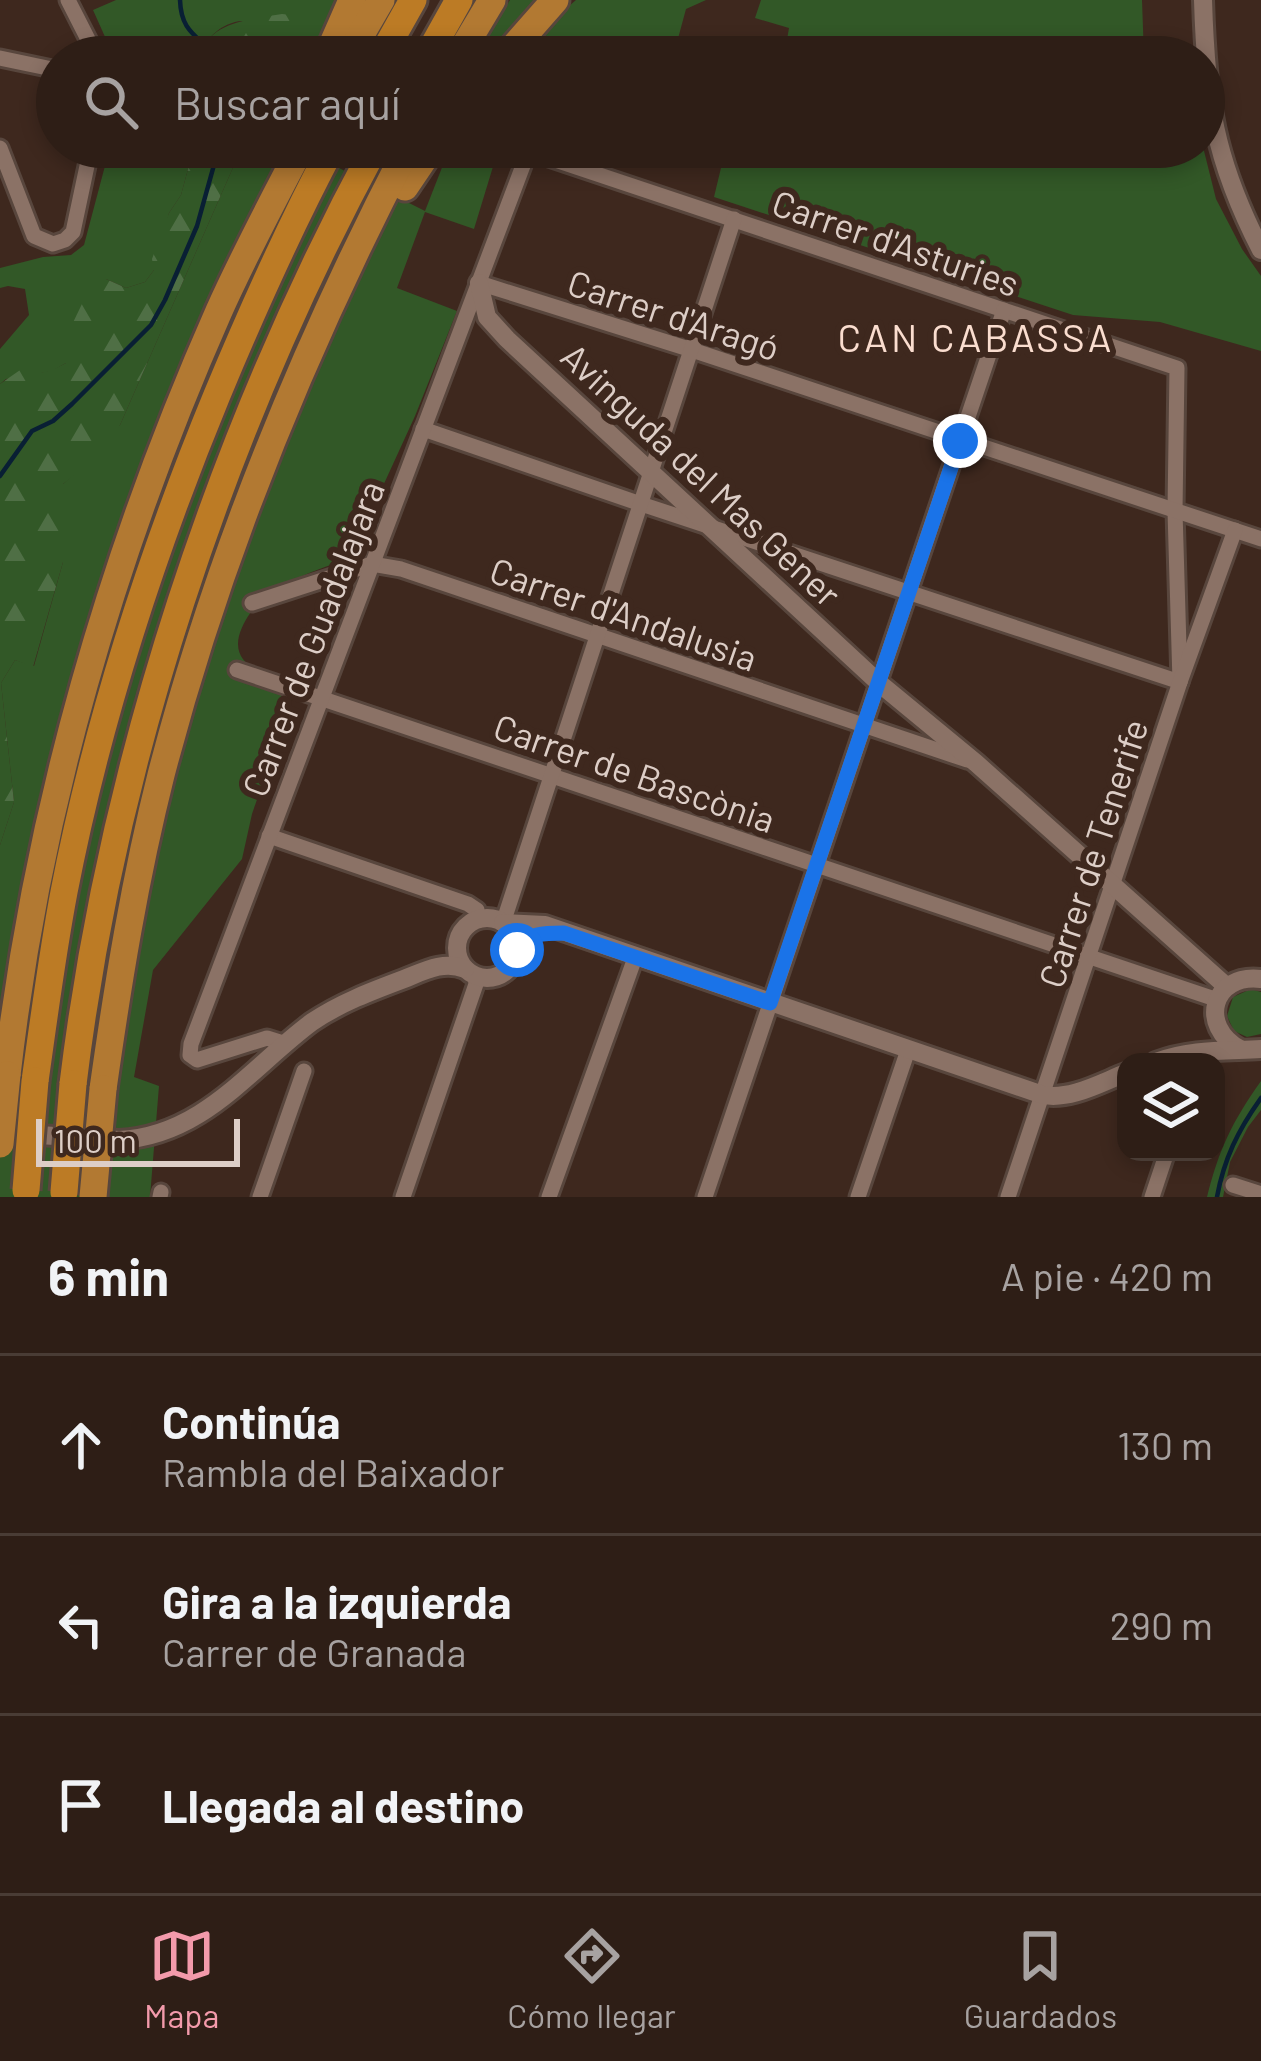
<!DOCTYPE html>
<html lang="es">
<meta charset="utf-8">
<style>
:root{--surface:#2e1e16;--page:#36271f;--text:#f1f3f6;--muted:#a7a2a1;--line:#493c35;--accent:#f39aab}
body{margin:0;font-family:Barlow,sans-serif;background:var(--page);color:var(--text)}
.controls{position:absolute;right:36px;bottom:36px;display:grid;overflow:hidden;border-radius:24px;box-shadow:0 6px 18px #0003}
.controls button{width:108px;height:108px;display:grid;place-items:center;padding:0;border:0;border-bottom:3px solid var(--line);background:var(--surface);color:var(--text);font:60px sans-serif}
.scale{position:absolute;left:36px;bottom:30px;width:204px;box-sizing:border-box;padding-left:12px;border:6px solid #ddcec7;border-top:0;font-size:33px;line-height:42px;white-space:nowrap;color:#ddcec7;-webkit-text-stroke:9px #3e281e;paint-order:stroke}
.stop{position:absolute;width:36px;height:36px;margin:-27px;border:9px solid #1a73e8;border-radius:50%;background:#fff}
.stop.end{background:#1a73e8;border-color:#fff;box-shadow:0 3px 12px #0008}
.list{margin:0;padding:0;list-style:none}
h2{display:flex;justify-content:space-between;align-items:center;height:156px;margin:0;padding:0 48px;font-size:51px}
h2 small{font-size:39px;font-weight:400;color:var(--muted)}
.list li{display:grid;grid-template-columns:78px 1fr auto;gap:36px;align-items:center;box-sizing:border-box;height:180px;padding:0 48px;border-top:3px solid var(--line)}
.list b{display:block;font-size:45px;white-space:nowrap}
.list p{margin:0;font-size:39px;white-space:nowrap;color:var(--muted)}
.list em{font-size:39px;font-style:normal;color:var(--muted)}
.icon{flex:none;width:66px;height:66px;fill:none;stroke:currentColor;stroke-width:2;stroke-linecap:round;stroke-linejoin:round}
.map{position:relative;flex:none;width:1261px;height:1197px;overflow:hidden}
.search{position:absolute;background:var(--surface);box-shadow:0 6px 18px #0003;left:36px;right:36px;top:36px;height:132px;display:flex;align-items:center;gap:30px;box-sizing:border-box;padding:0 42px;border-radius:66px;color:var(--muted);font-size:45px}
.sheet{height:696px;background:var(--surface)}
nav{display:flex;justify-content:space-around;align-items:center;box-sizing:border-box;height:168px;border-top:3px solid var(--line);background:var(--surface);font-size:33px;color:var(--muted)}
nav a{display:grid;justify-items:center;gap:6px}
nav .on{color:var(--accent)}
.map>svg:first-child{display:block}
.green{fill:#325827}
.forest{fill:url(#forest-firs)}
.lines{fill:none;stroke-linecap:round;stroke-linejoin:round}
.stream{stroke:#091f34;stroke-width:4.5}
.minor-casing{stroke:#58463d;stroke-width:21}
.tertiary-casing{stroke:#58463d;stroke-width:24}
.trunk-casing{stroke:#58463d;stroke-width:33}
.motorway-casing{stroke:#58463d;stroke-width:33}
.minor{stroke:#8b7266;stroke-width:15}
.tertiary{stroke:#8b7266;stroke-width:18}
.trunk{stroke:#b27932;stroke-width:27}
.motorway{stroke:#bc7b25;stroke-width:27}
.trunk-bridge-casing{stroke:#58463d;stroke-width:33;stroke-linecap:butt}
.motorway-bridge-casing{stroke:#58463d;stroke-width:33;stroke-linecap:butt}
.trunk-bridge{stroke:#b27932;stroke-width:27}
.motorway-bridge{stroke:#bc7b25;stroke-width:27}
.route{stroke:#1a73e8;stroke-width:15}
.labels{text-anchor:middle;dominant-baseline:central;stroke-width:12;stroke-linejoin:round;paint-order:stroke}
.street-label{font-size:36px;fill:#ddcec7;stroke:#3e281e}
.neighbourhood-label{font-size:39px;letter-spacing:3px;fill:#faddcf;stroke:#3e281e}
</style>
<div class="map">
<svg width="1261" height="1197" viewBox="0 0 1261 1197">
<defs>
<pattern id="forest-firs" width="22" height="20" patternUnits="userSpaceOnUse" patternTransform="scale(3)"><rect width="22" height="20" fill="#325827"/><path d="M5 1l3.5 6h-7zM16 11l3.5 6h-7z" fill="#4f6f45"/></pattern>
</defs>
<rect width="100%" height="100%" fill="#3e281e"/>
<g class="green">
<path d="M 116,0 L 338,0 L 314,57 L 295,57 L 309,38 C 293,34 257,21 242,21 C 223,22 203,39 201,57 L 114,57 L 93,10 Z"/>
<path d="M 510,0 L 540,0 L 488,57 L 475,57 Z"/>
<path d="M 576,0 L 706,0 L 686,9 L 673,57 L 516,57 L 530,40 Z"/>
<path d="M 761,0 L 1142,0 L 1144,57 L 784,57 L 789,28 L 755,18 Z"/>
<path d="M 110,147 L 194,147 L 181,195 L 169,213 L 154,270 L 145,282 L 126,288 L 106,279 L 66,363 L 52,371 L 6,379 L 0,384 L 0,349 L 29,315 L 25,289 L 8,286 L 0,288 L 0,268 L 43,257 L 71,255 L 84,245 Z"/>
<path d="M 242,147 L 297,147 L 425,211 L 450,147 L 499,147 L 474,229 L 425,212 L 397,288 L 457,311 L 415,416 L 350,558 C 309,573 252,589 239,636 C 231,669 273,677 297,683 L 252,814 L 242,859 L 153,970 L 134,1077 L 159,1086 L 150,1197 L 0,1197 L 0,845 L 14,802 L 1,683 L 15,660 L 34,666 L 63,562 L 63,484 L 80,469 L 120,425 Z"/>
<path d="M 726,147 L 1203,147 L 1216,199 L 1242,249 L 1261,276 L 1261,351 L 1160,322 L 1073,315 L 714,197 Z"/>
<path d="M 1251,989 L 1261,992 L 1261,1034 L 1247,1037 L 1234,1031 L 1227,1016 L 1233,997 Z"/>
<path d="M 1261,1081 L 1261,1110 L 1248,1127 L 1230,1162 L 1223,1197 L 1207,1197 C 1219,1149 1232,1122 1261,1081 Z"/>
</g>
<g class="forest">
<path d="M 282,14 L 301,16 L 307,20 L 309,37 L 295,57 L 201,57 C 206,21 254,19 282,14 Z"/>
<path d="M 194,147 L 242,147 L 120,425 L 105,451 L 63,484 L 63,562 L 33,667 L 15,660 L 1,683 L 14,802 L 0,845 L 0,384 L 23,368 C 39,376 50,372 66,363 L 61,356 L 68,333 L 93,281 L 106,279 L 126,288 L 145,282 L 154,270 L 152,259 L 169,213 L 181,195 Z"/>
</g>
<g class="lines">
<g class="stream">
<path d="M 180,0 C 181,32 197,35 217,57"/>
<path d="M 0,476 L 32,431 L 53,421 L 72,404 L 151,325 L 165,300 L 197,226 L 219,147"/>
<path d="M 1217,1197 C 1224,1159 1238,1130 1261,1098"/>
</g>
<g class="minor-casing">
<g id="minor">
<path d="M 68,0 L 97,57"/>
<path d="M 0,58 L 57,70"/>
<path d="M 0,148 L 34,236 L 53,244 L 65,240 L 73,232 L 91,147"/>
<path d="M 528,151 L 1177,368 L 1175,511 L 1180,682"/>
<path d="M 479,283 L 692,350 L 1261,539"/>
<path d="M 423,429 L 641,504 L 1180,682"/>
<path d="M 252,603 L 372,564 L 401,569 L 967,760"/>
<path d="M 237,670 L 1218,1000"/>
<path d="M 269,836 L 468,904 L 477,910 L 477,919"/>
<path d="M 503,923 L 734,219"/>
<path d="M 286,1044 L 267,1038 L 197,1060 L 190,1055 L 191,1044 L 530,147"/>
<path d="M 1233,1185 L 1261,1194"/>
<path d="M 160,1197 L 161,1192"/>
<path d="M 260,1197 L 304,1071"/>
<path d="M 403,1197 L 476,984 L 475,976"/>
<path d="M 549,1197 L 636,955"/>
<path d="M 705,1197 L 1004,310"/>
<path d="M 858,1197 L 908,1050"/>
<path d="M 1008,1197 L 1180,682 L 1235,530"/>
<path d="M 1152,1197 L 1167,1152"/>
</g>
</g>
<g class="tertiary-casing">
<g id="tertiary">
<path d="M 1203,0 C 1206,101 1214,159 1261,250"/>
<path d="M 479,283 L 487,317 L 507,339 L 879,683 L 976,763 L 1226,986"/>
<circle cx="487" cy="948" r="30"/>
<path d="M 503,923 L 545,925 L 1043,1095 C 1071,1100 1100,1083 1126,1073"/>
<path d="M 1240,1049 C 1198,1026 1212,973 1261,979"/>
<path d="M 1156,1062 C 1190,1049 1225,1051 1261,1049"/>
<path d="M 23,1134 L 119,1140 C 203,1136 250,1068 312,1022 C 340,1003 372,991 404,979 C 424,971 444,960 465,969"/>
</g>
</g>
<g class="trunk-casing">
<g id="trunk">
<path d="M 327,57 L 352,0"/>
<path d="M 348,57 L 381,0"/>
<path d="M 458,57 L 492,0"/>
<path d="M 505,57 L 555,0"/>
<path d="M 405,187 L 432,147"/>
<path d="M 7,1075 C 37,812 112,553 219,311 C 244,255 273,201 301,147"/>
<path d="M 103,1089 C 118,983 135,878 161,775 C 218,556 304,347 408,147"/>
</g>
</g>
<g class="motorway-casing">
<g id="motorway">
<path d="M 381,57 L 413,0"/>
<path d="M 427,57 L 459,0"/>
<path d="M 35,1081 C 44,1018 52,955 64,892 C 97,722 151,555 217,395 C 252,311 289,228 332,147"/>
<path d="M 73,1084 C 112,763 221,432 375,147"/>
</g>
</g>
<use href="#minor" class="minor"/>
<use href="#tertiary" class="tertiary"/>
<use href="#trunk" class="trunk"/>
<use href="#motorway" class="motorway"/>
<g class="trunk-bridge-casing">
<g id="trunk-bridge">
<path d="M 0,1144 L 7,1075"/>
<path d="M 93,1197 L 103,1089"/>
</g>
</g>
<g class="motorway-bridge-casing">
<g id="motorway-bridge">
<path d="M 26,1190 L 35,1081"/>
<path d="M 64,1192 L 73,1084"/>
</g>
</g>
<use href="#trunk-bridge" class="trunk-bridge"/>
<use href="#motorway-bridge" class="motorway-bridge"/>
</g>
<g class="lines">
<path class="route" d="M 517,950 C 527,933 545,933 564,933 L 770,1003 L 960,441"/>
</g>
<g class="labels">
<g class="street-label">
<text transform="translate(896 242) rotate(19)">Carrer d'Asturies</text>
<text transform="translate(674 314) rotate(18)">Carrer d'Aragó</text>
<text transform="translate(702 474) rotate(43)">Avinguda del Mas Gener</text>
<text transform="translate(624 613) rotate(19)">Carrer d'Andalusia</text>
<text transform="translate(312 638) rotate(-69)">Carrer de Guadalajara</text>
<text transform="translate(635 772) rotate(19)">Carrer de Bascònia</text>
<text transform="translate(1092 853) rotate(-72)">Carrer de Tenerife</text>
</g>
<g class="neighbourhood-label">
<text x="976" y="336">CAN CABASSA</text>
</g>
</g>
</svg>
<div class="controls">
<button><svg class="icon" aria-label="layers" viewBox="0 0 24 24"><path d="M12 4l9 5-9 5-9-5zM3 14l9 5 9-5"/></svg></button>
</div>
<div class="scale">100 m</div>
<div class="stop" style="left:517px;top:950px"></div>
<div class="stop end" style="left:960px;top:441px"></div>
<div class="search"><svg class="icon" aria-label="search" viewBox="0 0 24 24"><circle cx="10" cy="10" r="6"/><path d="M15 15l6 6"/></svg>Buscar aquí</div>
</div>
<section class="sheet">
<h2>6 min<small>A pie · 420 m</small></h2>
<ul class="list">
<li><svg class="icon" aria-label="ahead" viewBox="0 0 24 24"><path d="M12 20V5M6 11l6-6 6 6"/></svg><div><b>Continúa</b><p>Rambla del Baixador</p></div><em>130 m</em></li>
<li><svg class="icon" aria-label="left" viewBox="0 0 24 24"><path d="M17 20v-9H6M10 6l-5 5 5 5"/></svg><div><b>Gira a la izquierda</b><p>Carrer de Granada</p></div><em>290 m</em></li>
<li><svg class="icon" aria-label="arrive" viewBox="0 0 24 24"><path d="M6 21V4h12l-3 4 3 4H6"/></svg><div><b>Llegada al destino</b></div></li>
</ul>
</section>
<nav>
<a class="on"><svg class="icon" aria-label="map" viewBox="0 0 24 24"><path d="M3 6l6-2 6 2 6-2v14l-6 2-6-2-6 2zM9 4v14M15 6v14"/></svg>Mapa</a>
<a><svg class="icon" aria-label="directions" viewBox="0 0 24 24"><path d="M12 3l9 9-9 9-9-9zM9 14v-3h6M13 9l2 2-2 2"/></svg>Cómo llegar</a>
<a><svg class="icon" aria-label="saved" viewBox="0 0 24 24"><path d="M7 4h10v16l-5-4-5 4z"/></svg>Guardados</a>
</nav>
